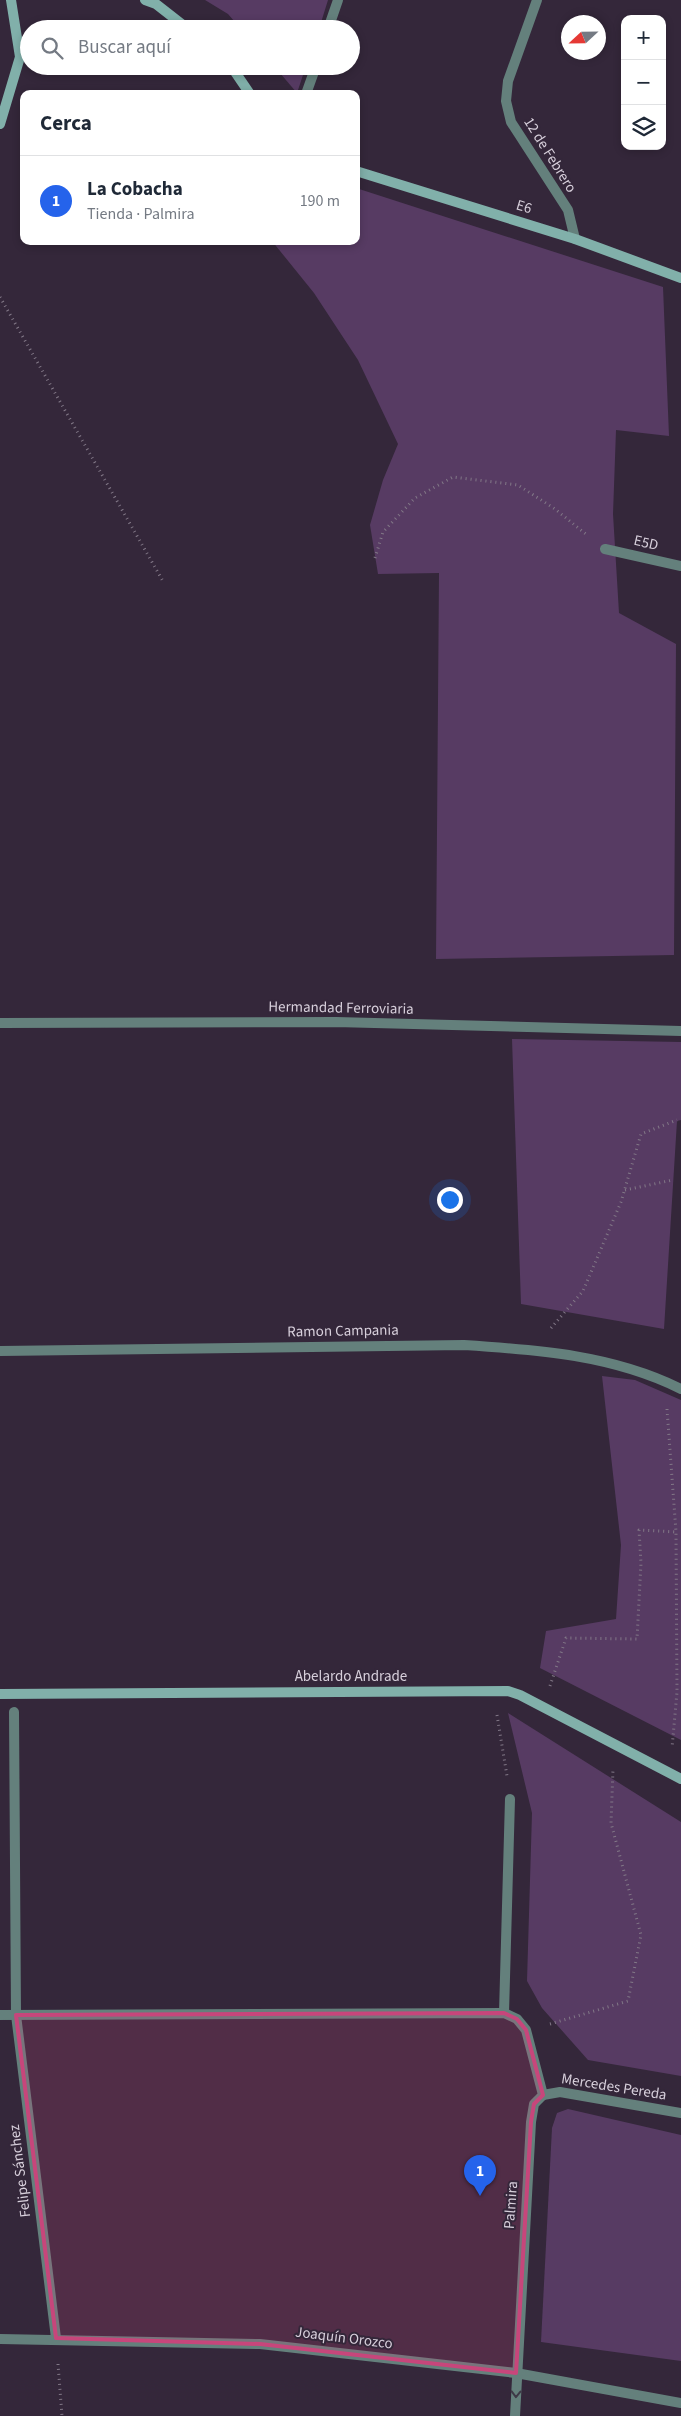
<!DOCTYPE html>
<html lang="es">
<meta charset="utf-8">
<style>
:root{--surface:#fff;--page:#f6f6f7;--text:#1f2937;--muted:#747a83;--line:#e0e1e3;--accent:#2563eb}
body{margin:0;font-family:"Source Sans 3",sans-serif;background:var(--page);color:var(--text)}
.controls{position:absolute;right:15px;top:15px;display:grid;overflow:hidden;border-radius:10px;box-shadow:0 2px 8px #0003}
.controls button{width:45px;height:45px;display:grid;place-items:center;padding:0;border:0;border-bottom:1px solid var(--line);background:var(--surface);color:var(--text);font:25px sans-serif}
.compass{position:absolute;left:561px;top:15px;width:45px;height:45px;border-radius:50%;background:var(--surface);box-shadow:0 2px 8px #0003;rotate:248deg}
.you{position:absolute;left:449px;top:1199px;width:18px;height:18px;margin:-12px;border:4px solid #fff;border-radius:50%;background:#1a73e8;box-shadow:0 0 0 8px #1a73e833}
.badge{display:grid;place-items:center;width:32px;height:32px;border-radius:50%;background:var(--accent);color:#fff;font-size:16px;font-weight:700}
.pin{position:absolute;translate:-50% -41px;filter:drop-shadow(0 1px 2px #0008)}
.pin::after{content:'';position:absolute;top:26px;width:18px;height:15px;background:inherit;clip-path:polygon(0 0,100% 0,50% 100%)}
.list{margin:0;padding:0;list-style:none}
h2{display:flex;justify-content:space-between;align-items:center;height:65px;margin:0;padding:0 20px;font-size:21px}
h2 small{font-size:16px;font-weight:400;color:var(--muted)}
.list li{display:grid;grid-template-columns:32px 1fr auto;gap:15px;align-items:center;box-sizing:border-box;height:90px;padding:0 20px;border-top:1px solid var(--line)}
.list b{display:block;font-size:19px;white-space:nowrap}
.list p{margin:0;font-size:16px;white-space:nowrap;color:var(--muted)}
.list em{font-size:16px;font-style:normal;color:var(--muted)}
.icon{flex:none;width:28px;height:28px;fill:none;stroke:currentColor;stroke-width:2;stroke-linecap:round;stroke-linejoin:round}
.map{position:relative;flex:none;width:681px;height:2416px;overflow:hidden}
.search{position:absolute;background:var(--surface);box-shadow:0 2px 8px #0003;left:20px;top:20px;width:340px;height:55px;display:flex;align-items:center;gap:12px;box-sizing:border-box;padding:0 18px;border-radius:28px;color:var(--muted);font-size:19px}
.panel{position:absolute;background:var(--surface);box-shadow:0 2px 8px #0003;left:20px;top:90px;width:340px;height:155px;border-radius:10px}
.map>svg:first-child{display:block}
.green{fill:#573b63}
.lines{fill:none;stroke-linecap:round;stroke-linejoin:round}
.path{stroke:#827887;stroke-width:3;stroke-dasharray:1 4;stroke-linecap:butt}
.lane{stroke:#64807c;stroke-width:10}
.street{stroke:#64807c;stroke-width:10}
.secondary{stroke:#81b0aa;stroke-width:10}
.oneway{stroke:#3e3947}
.marked{fill:#c7467b;fill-opacity:0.2;stroke:#c7467b;stroke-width:4;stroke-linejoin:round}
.labels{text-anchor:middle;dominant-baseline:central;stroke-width:4;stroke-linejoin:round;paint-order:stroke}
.street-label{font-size:15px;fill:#d7cfdb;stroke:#34273a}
</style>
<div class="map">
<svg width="681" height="2416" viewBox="0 0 681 2416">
<rect width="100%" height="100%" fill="#34273a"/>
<g class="green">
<path d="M 205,0 L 328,0 L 319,29 L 241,29 L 228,14 Z"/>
<path d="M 274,66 L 306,66 L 297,93 Z"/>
<path d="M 356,188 L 663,287 L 669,436 L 616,430 L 613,514 L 619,613 L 676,644 L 674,955 L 436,959 L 439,573 L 378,574 L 370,525 L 383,480 L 398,444 L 358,360 L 314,293 L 272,241 L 356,241 Z"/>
<path d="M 512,1039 L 681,1042 L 681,1120 L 677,1121 L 664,1329 L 521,1304 Z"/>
<path d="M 602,1376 L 635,1380 L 681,1400 L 681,1740 L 540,1668 L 546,1631 L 616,1619 L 621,1545 Z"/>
<path d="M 508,1713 L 681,1822 L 681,2076 L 588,2060 L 542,2008 L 527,1981 L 532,1813 Z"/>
<path d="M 568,2109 L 681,2135 L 681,2361 L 541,2342 L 552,2128 L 557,2113 Z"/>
</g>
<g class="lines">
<g class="path">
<path d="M 0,297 L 164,583"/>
<path d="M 375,558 L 383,532 L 415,498 L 453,477 L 518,485 L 555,509 L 587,535"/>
<path d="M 625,1190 L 673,1180"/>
<path d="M 551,1328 L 583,1291 L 621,1202 L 641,1134 L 677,1120"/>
<path d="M 667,1409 L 676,1532 L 677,1692 L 672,1748"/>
<path d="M 550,1686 L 566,1638 L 637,1639 L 641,1563 L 639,1530 L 676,1532"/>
<path d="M 497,1715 L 507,1776"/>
<path d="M 550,2024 L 628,2001 L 641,1935 L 611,1823 L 613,1769"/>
<path d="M 58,2364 L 62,2416"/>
</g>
<path class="lane" d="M 504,2013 L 510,1799"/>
<g class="street">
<path d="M 537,0 L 508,81 L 506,101 L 511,122 L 568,210 L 575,239"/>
<path d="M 328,29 L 338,0"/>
<path d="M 306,94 L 316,66"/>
<path d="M 605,549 L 681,566"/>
<path d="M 0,1023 L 336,1022 L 681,1031"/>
<path d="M 0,1351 L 464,1345 C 539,1350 613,1355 681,1389"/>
<path d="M 14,1712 L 16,2015 L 56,2338"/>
<path d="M 0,2015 L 504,2013 L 517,2019 L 526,2030 L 543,2095 L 534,2104 L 531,2122 L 515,2416"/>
<path d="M 543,2095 L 560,2092 L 681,2113"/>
<path d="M 0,2339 L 260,2344 L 516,2373 L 681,2403"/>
</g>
<g class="secondary">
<path d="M 145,0 L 156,4 L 188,29"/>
<path d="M 231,66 L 250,94"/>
<path d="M 0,124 L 20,57 L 11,0"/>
<path d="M 356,171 L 575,239 L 681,278"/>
<path d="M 0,1694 L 508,1691 L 520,1695 L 681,1779"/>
</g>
</g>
<defs><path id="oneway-chevron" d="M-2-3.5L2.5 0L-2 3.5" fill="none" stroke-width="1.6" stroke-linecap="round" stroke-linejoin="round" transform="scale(1.25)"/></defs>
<use class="oneway" href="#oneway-chevron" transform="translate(516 2394) rotate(91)"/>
<path class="marked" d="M 504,2013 L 517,2019 L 526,2030 L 543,2095 L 534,2104 L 531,2122 L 516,2373 L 260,2344 L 56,2338 L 16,2015 Z"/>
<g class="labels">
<g class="street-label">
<text transform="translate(550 155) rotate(58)">12 de Febrero</text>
<text transform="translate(524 207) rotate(17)">E6</text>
<text transform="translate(646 543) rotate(13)">E5D</text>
<text transform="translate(341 1008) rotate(1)">Hermandad Ferroviaria</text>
<text transform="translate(343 1331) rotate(-1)">Ramon Campania</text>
<text x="351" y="1676">Abelardo Andrade</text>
<text transform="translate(614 2087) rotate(9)">Mercedes Pereda</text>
<text transform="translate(20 2171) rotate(-97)">Felipe Sánchez</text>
<text transform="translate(511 2205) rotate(-86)">Palmira</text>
<text transform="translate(344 2338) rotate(7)">Joaquín Orozco</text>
</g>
</g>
</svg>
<div class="controls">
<button>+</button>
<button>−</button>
<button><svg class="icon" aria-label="layers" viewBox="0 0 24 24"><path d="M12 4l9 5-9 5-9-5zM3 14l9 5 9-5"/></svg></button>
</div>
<svg class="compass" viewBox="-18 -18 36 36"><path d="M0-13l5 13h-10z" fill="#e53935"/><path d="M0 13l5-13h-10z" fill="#747a83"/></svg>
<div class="you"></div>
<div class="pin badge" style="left:480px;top:2196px">1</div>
<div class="search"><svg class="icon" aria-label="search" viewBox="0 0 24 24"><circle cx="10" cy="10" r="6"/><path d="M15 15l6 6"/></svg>Buscar aquí</div>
<section class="panel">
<h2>Cerca<small></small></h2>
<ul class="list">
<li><span class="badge">1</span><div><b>La Cobacha</b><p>Tienda · Palmira</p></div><em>190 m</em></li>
</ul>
</section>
</div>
